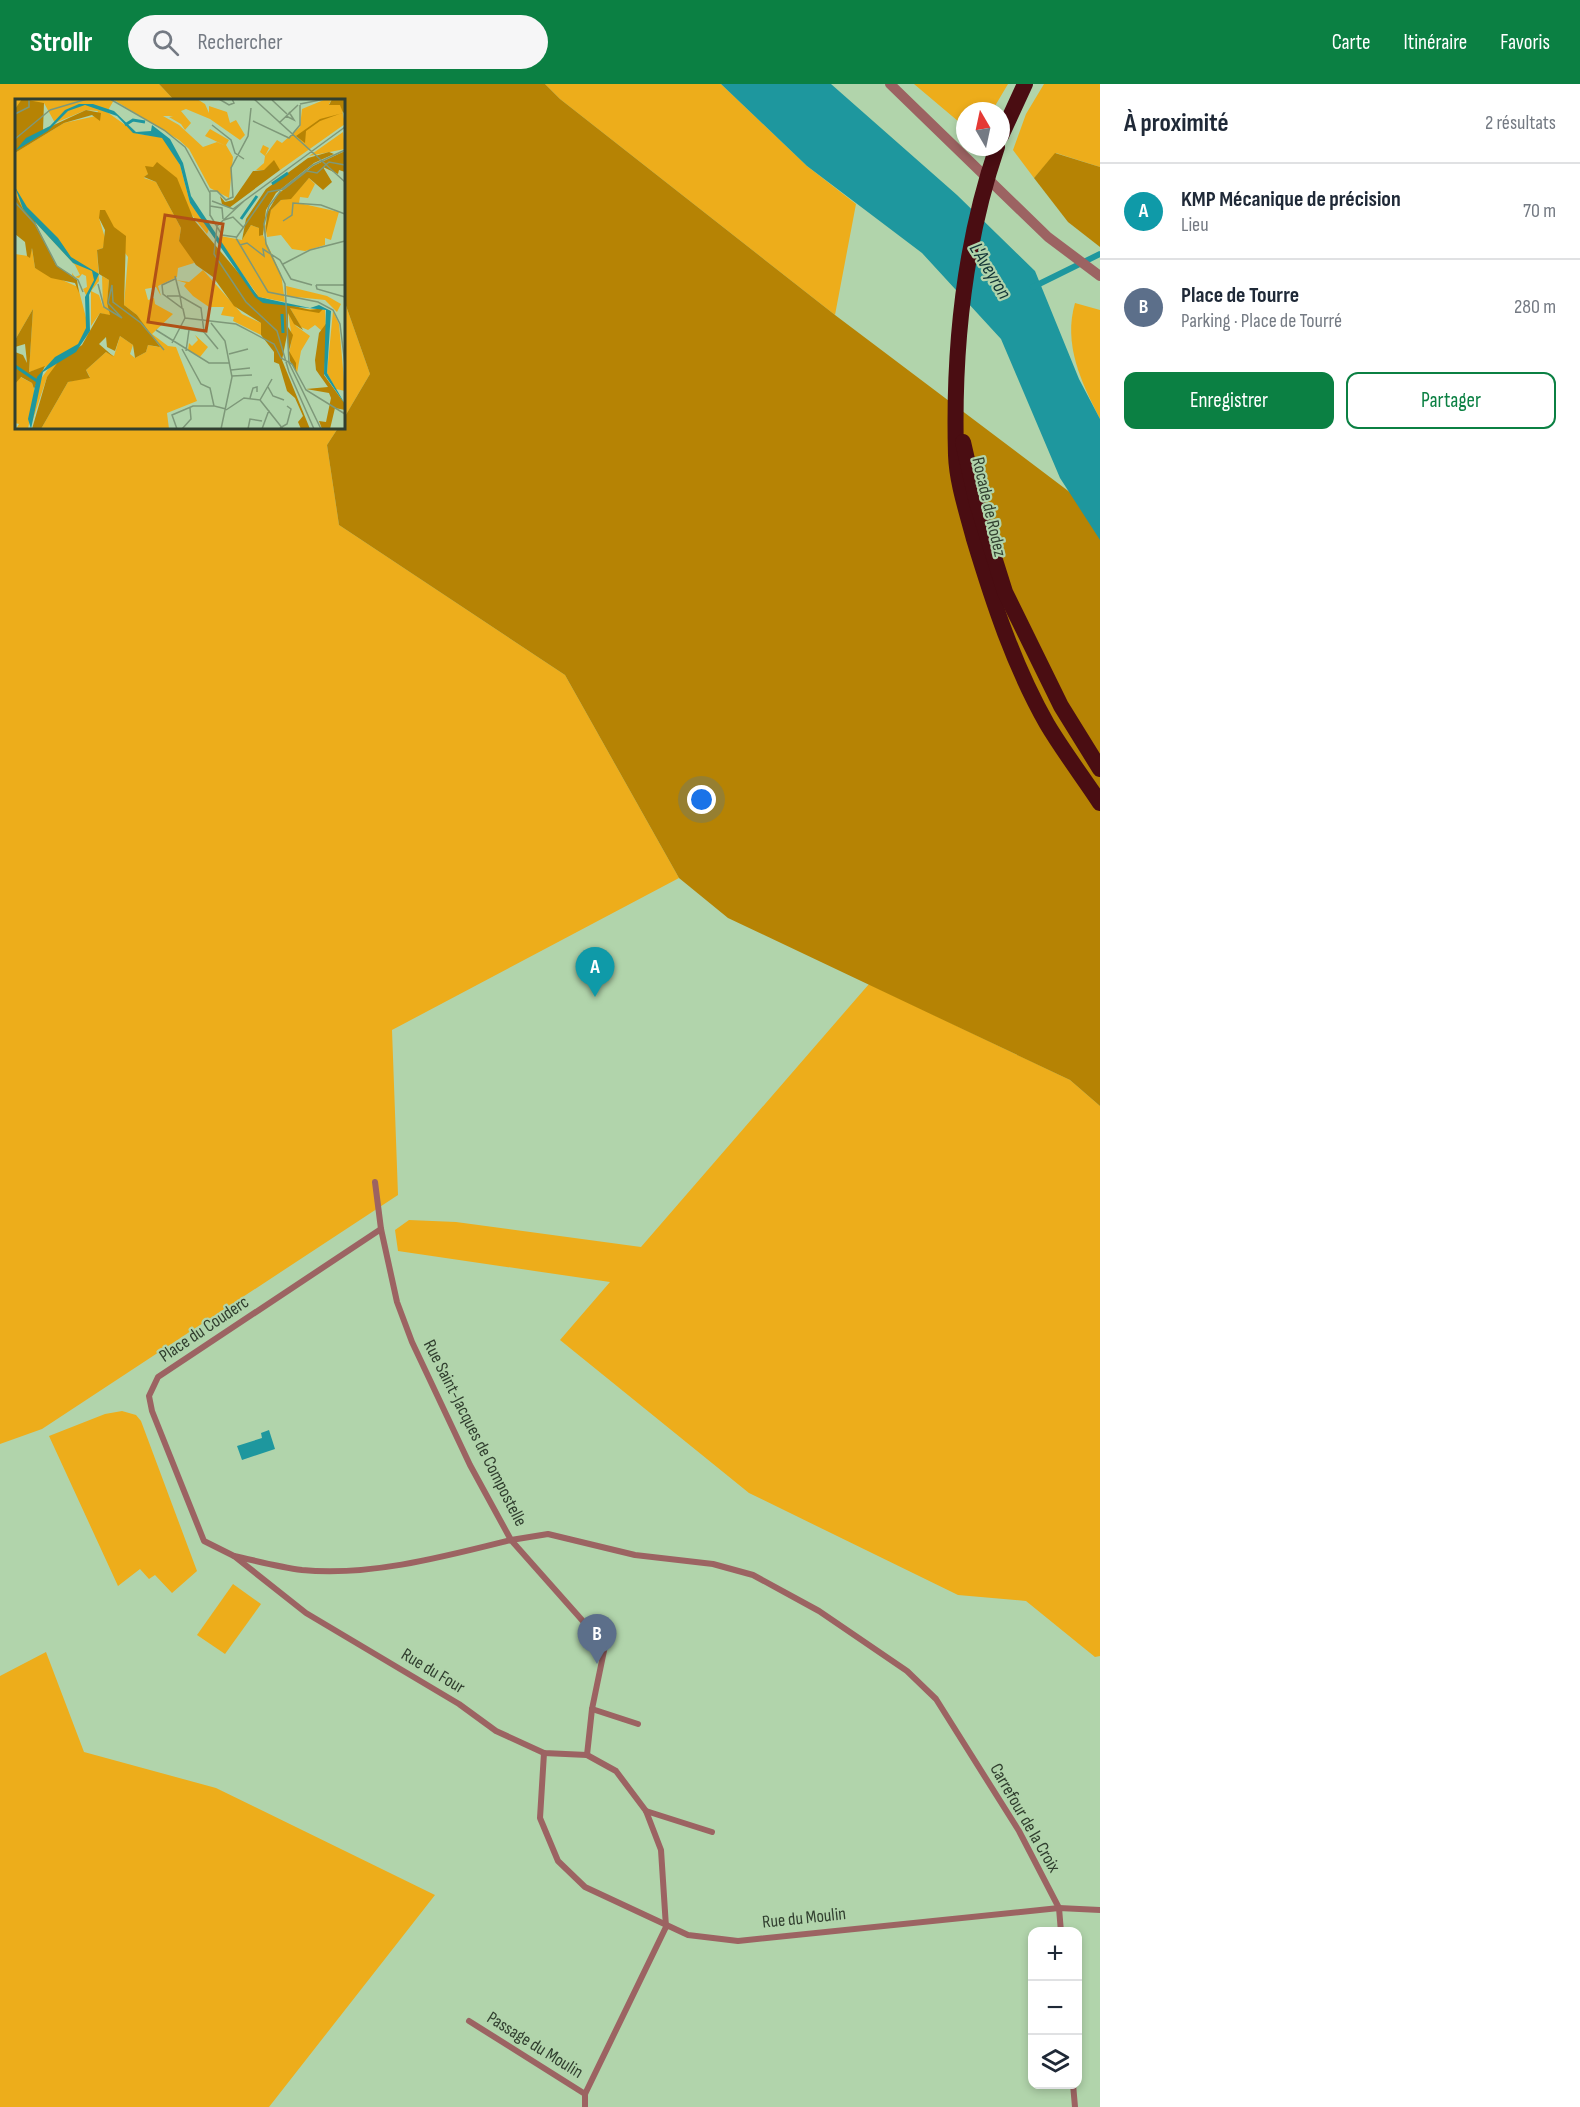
<!DOCTYPE html>
<html lang="fr">
<meta charset="utf-8">
<style>
:root{--surface:#fff;--page:#f6f6f7;--text:#1f2937;--muted:#747a83;--line:#e0e1e3;--accent:#0b8043}
body{margin:0;font-family:"Sofia Sans Condensed",sans-serif;background:var(--page);color:var(--text)}
.controls{position:absolute;right:18px;bottom:18px;display:grid;overflow:hidden;border-radius:12px;box-shadow:0 3px 9px #0003}
.controls button{width:54px;height:54px;display:grid;place-items:center;padding:0;border:0;border-bottom:2px solid var(--line);background:var(--surface);color:var(--text);font:30px sans-serif}
.compass{position:absolute;left:956px;top:18px;width:54px;height:54px;border-radius:50%;background:var(--surface);box-shadow:0 3px 9px #0003;rotate:351deg}
.you{position:absolute;left:702px;top:716px;width:21px;height:21px;margin:-15px;border:4px solid #fff;border-radius:50%;background:#1a73e8;box-shadow:0 0 0 9px #1a73e833}
.badge{display:grid;place-items:center;width:39px;height:39px;border-radius:50%;background:var(--accent);color:#fff;font-size:20px;font-weight:700}
.pin{position:absolute;translate:-50% -50px;filter:drop-shadow(0 2px 3px #0008)}
.pin::after{content:'';position:absolute;top:32px;width:21px;height:18px;background:inherit;clip-path:polygon(0 0,100% 0,50% 100%)}
.list{margin:0;padding:0;list-style:none}
h2{display:flex;justify-content:space-between;align-items:center;height:78px;margin:0;padding:0 24px;font-size:26px}
h2 small{font-size:20px;font-weight:400;color:var(--muted)}
.list li{display:grid;grid-template-columns:39px 1fr auto;gap:18px;align-items:center;box-sizing:border-box;height:96px;padding:0 24px;border-top:2px solid var(--line)}
.list b{display:block;font-size:22px;white-space:nowrap}
.list p{margin:0;font-size:20px;white-space:nowrap;color:var(--muted)}
.list em{font-size:20px;font-style:normal;color:var(--muted)}
.actions{display:flex;gap:12px;padding:18px 24px}
.actions a{flex:1;padding:14px 0;border:2px solid var(--accent);border-radius:12px;text-align:center;font-size:21px;color:var(--accent)}
.actions .main{background:var(--accent);color:#fff}
.icon{flex:none;width:33px;height:33px;fill:none;stroke:currentColor;stroke-width:2;stroke-linecap:round;stroke-linejoin:round}
.map{position:relative;flex:none;width:1100px;height:2023px;overflow:hidden}
header{display:flex;align-items:center;gap:36px;box-sizing:border-box;height:84px;padding:0 30px;background:var(--accent);color:#fff}
header strong{font-size:28px}
nav{display:flex;gap:33px;margin-inline-start:auto;font-size:21px}
.search{width:420px;height:54px;background:var(--page);display:flex;align-items:center;gap:15px;box-sizing:border-box;padding:0 21px;border-radius:33px;color:var(--muted);font-size:22px}
main{display:flex}
aside{flex:1;background:var(--surface)}
.map>svg:first-child{display:block}
.green{fill:#edad1b}
.forest{fill:#b68304}
.water{fill:#1e979e}
.lines{fill:none;stroke-linecap:round;stroke-linejoin:round}
.stream{stroke:#1e979e;stroke-width:6}
.minor{stroke:#9c6362;stroke-width:6}
.tertiary{stroke:#9c6362;stroke-width:10}
.trunk{stroke:#4a0d12;stroke-width:16}
.labels{text-anchor:middle;dominant-baseline:central;stroke-width:4.5;stroke-linejoin:round;paint-order:stroke}
.street-label{font-size:18px;fill:#313f2f;stroke:#b1d4ab}
.water-label{font-size:20px;font-style:italic;fill:#143638;stroke:#b1d4ab}
.inset-river{fill:none;stroke:#1e979e;stroke-width:3}
.inset-road{fill:none;stroke:#7e9879;stroke-width:1.5}
.view{fill:#b15116;fill-opacity:0.15;stroke:#b15116;stroke-width:3}
.inset-edge{fill:none;stroke:#313f2f;stroke-width:3}
</style>
<header>
<strong>Strollr</strong>
<div class="search"><svg class="icon" aria-label="search" viewBox="0 0 24 24"><circle cx="10" cy="10" r="6"/><path d="M15 15l6 6"/></svg>Rechercher</div>
<nav><a>Carte</a><a>Itinéraire</a><a>Favoris</a></nav>
</header>
<main>
<div class="map">
<svg width="1100" height="2023" viewBox="0 0 1100 2023">
<rect width="100%" height="100%" fill="#b1d4ab"/>
<g class="green">
<path d="M 0,0 L 159,0 L 174,16 L 16,16 L 16,344 L 338,344 L 327,361 L 339,441 L 565,591 L 679,794 L 392,946 L 398,1111 L 42,1345 L 0,1360 Z"/>
<path d="M 545,0 L 721,0 L 807,82 L 856,120 L 835,231 L 560,15 Z"/>
<path d="M 914,0 L 1008,0 L 992,27 L 965,27 L 965,43 Z"/>
<path d="M 1044,0 L 1100,0 L 1100,83 L 1056,69 L 1034,94 L 1013,66 L 1026,30 Z"/>
<path d="M 344,216 L 370,290 L 344,334 Z"/>
<path d="M 1075,219 L 1100,226 L 1100,335 C 1081,298 1063,260 1075,219 Z"/>
<path d="M 869,900 L 1070,996 L 1100,1022 L 1100,1572 L 1095,1573 L 1026,1517 L 958,1511 L 749,1409 L 560,1256 L 610,1198 L 398,1167 L 395,1146 L 409,1136 L 456,1138 L 641,1163 Z"/>
<path d="M 122,1327 L 136,1331 L 141,1337 L 197,1487 L 172,1509 L 155,1491 L 149,1495 L 140,1485 L 118,1502 L 49,1352 L 105,1330 Z"/>
<path d="M 233,1500 L 261,1520 L 225,1570 L 197,1551 Z"/>
<path d="M 46,1568 L 84,1668 L 216,1704 L 435,1811 L 269,2023 L 0,2023 L 0,1592 Z"/>
</g>
<g class="forest">
<path d="M 159,0 L 545,0 L 560,15 L 835,231 L 1100,431 L 1100,1022 L 1070,996 L 728,834 L 679,794 L 565,591 L 339,441 L 327,361 L 338,344 L 344,344 L 344,334 L 370,290 L 344,216 L 344,16 L 174,16 Z"/>
<path d="M 1055,69 L 1100,83 L 1100,163 L 1068,138 L 1034,94 Z"/>
</g>
<g class="water">
<path d="M 721,0 L 831,0 L 957,111 L 1035,187 L 1079,295 L 1100,335 L 1100,456 L 1060,394 L 1001,255 L 922,169 L 807,82 Z"/>
<path d="M 269,1346 L 275,1365 L 242,1376 L 237,1362 L 262,1354 L 261,1349 Z"/>
</g>
<g class="lines">
<path class="stream" d="M 1033,203 L 1100,170"/>
<g class="minor">
<path d="M 375,1098 L 381,1145 L 397,1218 L 412,1258 L 470,1381 L 511,1456 L 548,1450 L 635,1471 L 713,1480 L 753,1491 L 819,1527 L 907,1587 L 936,1615 L 1019,1747 L 1059,1824 L 1061,1848"/>
<path d="M 381,1145 L 158,1293 L 149,1312 L 152,1327 L 204,1457 L 234,1472 L 306,1529 L 459,1620 L 496,1647 L 544,1669 L 587,1671 L 616,1687 L 646,1727 L 661,1766 L 666,1843"/>
<path d="M 234,1472 C 257,1477 279,1483 302,1486 C 369,1493 447,1472 511,1456 L 605,1562 L 592,1625 L 587,1671"/>
<path d="M 592,1625 L 638,1640"/>
<path d="M 544,1669 L 540,1734 L 558,1777 L 585,1803 L 688,1851 L 738,1857 L 1059,1824 L 1100,1826"/>
<path d="M 646,1727 L 712,1748"/>
<path d="M 469,1937 L 585,2010"/>
<path d="M 1073,2000 L 1075,2023"/>
<path d="M 585,2023 L 585,2010 L 666,1843"/>
</g>
<path class="tertiary" d="M 890,0 L 1048,153 L 1100,192"/>
<g class="trunk">
<path d="M 1001,52 L 1025,0"/>
<path d="M 997,63 C 963,163 953,266 956,371 C 957,399 967,428 974,455 C 993,518 1014,582 1047,640 C 1063,667 1083,693 1100,719"/>
<path d="M 963,358 L 977,419 L 1005,508 L 1061,622 L 1100,685"/>
</g>
</g>
<g class="labels">
<g class="street-label">
<text transform="translate(989 423) rotate(77)">Rocade de Rodez</text>
<text transform="translate(204 1245) rotate(-34)">Place du Couderc</text>
<text transform="translate(475 1349) rotate(63)">Rue Saint-Jacques de Compostelle</text>
<text transform="translate(433 1587) rotate(31)">Rue du Four</text>
<text transform="translate(1025 1734) rotate(60)">Carrefour de la Croix</text>
<text transform="translate(804 1834) rotate(-6)">Rue du Moulin</text>
<text transform="translate(535 1961) rotate(32)">Passage du Moulin</text>
</g>
<g class="water-label">
<text transform="translate(990 187) rotate(59)">L'Aveyron</text>
</g>
</g>
<g transform="translate(15 15)">
<rect width="330" height="330" fill="#b1d4ab"/>
<path d="M 0,0 L 182,0 L 190,5 L 194,14 L 194,7 L 212,13 L 215,24 L 221,21 L 230,36 L 225,41 L 195,20 L 171,10 L 166,12 L 176,24 L 170,31 L 166,25 L 154,18 L 158,17 L 148,17 L 164,26 L 188,48 L 202,43 L 211,47 L 190,37 L 195,30 L 214,41 L 211,46 L 218,58 L 214,99 L 195,89 L 174,50 L 164,41 L 99,1 L 92,13 L 123,35 L 147,38 L 152,44 L 165,66 L 175,104 L 194,130 L 192,135 L 139,68 L 129,79 L 141,83 L 166,129 L 164,142 L 175,152 L 179,164 L 163,169 L 162,178 L 143,187 L 146,197 L 141,188 L 130,190 L 133,201 L 139,199 L 140,205 L 158,215 L 137,235 L 153,247 L 161,248 L 182,302 L 152,314 L 154,330 L 26,330 L 53,283 L 61,281 L 58,269 L 75,278 L 71,271 L 91,253 L 99,257 L 105,237 L 118,246 L 115,255 L 120,259 L 131,253 L 133,246 L 143,248 L 122,216 L 109,206 L 113,158 L 84,119 L 90,139 L 88,149 L 82,151 L 84,182 L 76,192 L 84,196 L 88,208 L 87,177 L 94,181 L 92,204 L 96,217 L 85,214 L 76,227 L 76,193 L 71,196 L 68,190 L 72,188 L 71,177 L 67,175 L 64,179 L 58,178 L 57,175 L 57,174 L 60,178 L 65,176 L 60,166 L 8,110 L 0,94 L 0,54 L 49,24 L 81,17 L 83,12 L 71,11 L 40,24 L 29,4 L 6,5 L 0,10 ZM 311,0 L 317,0 L 314,5 L 326,6 L 330,25 L 265,71 L 241,71 L 249,64 L 250,57 L 245,53 L 248,46 L 254,49 L 250,57 L 262,41 L 267,44 L 285,28 L 287,10 ZM 328,33 L 330,50 L 294,57 ZM 294,79 L 300,85 L 293,99 L 285,98 L 284,104 L 324,113 L 316,141 L 310,139 L 310,146 L 290,152 L 277,150 L 266,136 L 252,138 L 250,127 L 256,111 L 266,101 L 276,99 ZM 236,126 L 244,129 L 244,137 L 248,136 L 266,175 L 270,203 L 244,198 L 206,145 L 205,137 L 227,141 ZM 17,150 L 20,169 L 63,188 L 75,234 L 32,278 L 17,323 L 25,281 L 36,266 L 14,273 L 18,210 L 0,241 L 0,155 L 13,157 ZM 188,171 L 227,215 L 246,224 L 246,236 L 218,222 L 219,218 L 206,216 L 209,208 L 194,208 L 178,197 L 169,187 L 171,184 L 161,181 L 174,183 ZM 271,187 L 312,197 L 326,205 L 322,213 L 310,201 L 272,197 ZM 275,209 L 310,211 L 311,230 L 307,232 L 300,226 L 293,231 L 286,228 ZM 318,212 L 324,225 L 330,292 L 321,290 L 312,274 ZM 273,213 L 281,227 L 295,237 L 286,252 L 282,274 L 274,255 L 277,239 ZM 180,236 L 193,248 L 185,258 L 173,251 L 174,244 L 177,247 L 183,241 ZM 5,278 L 17,284 L 20,294 L 13,330 L 1,330 L 4,325 L 0,324 L 0,285 Z" fill="#edad1b"/>
<path d="M 7,0 L 29,4 L 28,31 L 71,11 L 86,14 L 85,22 L 77,16 L 49,24 L 0,54 L 0,10 ZM 317,0 L 330,0 L 330,13 L 305,22 L 291,32 L 290,44 L 281,37 L 305,20 L 328,14 L 325,6 L 314,6 ZM 330,52 L 330,73 L 324,71 L 323,75 L 308,68 L 317,83 L 308,91 L 294,79 L 276,100 L 266,101 L 256,111 L 250,138 L 252,114 L 263,95 L 298,67 ZM 314,53 L 319,55 L 299,64 L 261,94 L 251,111 L 248,136 L 244,137 L 244,129 L 236,126 L 227,141 L 231,120 L 251,90 L 293,59 ZM 259,61 L 265,71 L 214,109 L 207,105 L 205,97 L 210,103 L 218,101 L 238,72 L 249,71 ZM 142,63 L 162,79 L 179,121 L 244,198 L 295,211 L 309,209 L 304,214 L 275,209 L 288,231 L 279,225 L 273,214 L 273,228 L 278,236 L 274,252 L 281,264 L 281,272 L 275,262 L 272,236 L 267,261 L 295,330 L 286,330 L 283,323 L 288,317 L 280,299 L 272,292 L 264,265 L 259,263 L 259,253 L 246,236 L 246,224 L 219,207 L 198,178 L 181,166 L 164,142 L 166,129 L 141,83 L 129,78 L 133,75 L 130,67 L 138,68 ZM 0,94 L 8,110 L 27,127 L 20,123 L 41,166 L 62,181 L 64,194 L 60,184 L 36,179 L 20,169 L 17,149 L 15,159 L 12,157 L 10,143 L 0,135 ZM 85,111 L 90,111 L 99,128 L 111,137 L 109,206 L 122,216 L 145,248 L 133,246 L 131,253 L 120,259 L 118,246 L 105,237 L 100,252 L 92,248 L 91,238 L 84,245 L 99,258 L 91,253 L 71,271 L 75,279 L 53,283 L 26,330 L 17,330 L 32,278 L 43,263 L 67,246 L 85,214 L 95,216 L 92,204 L 94,181 L 84,175 L 82,151 L 88,149 L 90,131 L 84,119 ZM 18,210 L 14,273 L 30,267 L 19,290 L 17,284 L 6,278 L 0,285 L 0,253 L 8,256 L 12,264 L 10,245 L 0,248 L 0,241 ZM 313,222 L 309,276 L 330,305 L 330,311 L 320,309 L 315,330 L 307,330 L 304,322 L 311,323 L 316,299 L 314,294 L 291,290 L 313,288 L 301,271 L 300,261 L 304,234 Z" fill="#b68304"/>
<path d="M 64,5 L 78,5 L 99,12 L 121,33 L 136,32 L 137,26 L 155,40 L 168,64 L 176,97 L 243,198 L 295,209 L 304,206 L 316,212 L 312,274 L 330,305 L 309,275 L 311,211 L 248,204 L 240,198 L 175,104 L 165,66 L 147,39 L 118,34 L 102,17 L 70,6 L 53,12 L 33,32 L 0,52 L 11,39 L 35,27 L 50,11 ZM 0,88 L 12,108 L 43,139 L 56,158 L 84,175 L 74,196 L 75,232 L 61,253 L 28,273 L 16,330 L 13,320 L 22,278 L 40,258 L 63,245 L 71,229 L 70,198 L 79,181 L 77,172 L 58,164 L 8,110 Z" fill="#1e979e"/>
<path class="inset-river" d="M 110,26 L 118,21 L 130,23M 257,85 L 273,74M 226,120 L 242,97M 267,215 L 268,234M 0,267 L 22,282"/>
<path class="inset-road" d="M 95,0 L 149,31 L 170,48 L 195,94 L 195,117M 204,0 L 214,6 L 219,4 L 217,0M 239,0 L 330,83M 257,1 L 272,15M 285,5 L 310,0M 35,11 L 72,0M 0,15 L 14,8 L 14,0M 271,17 L 279,21 L 274,13M 238,22 L 274,39 L 285,26 L 285,6M 264,24 L 283,6M 197,26 L 216,41 L 220,54 L 229,60M 0,40 L 35,11M 195,92 L 202,92 L 211,101 L 218,98 L 216,69 L 233,37 L 236,9M 197,102 L 218,110 L 330,28M 229,102 L 202,127 L 199,155 L 231,203 L 262,232 L 274,273 L 299,330M 0,103 L 20,125 L 42,167 L 63,181 L 68,193M 195,107 L 207,109 L 208,120M 195,116 L 207,136 L 221,138M 209,121 L 218,118 L 229,129M 268,122 L 277,116 L 278,104 L 306,106 L 330,115M 221,139 L 253,193 L 303,203 L 318,211 L 325,225 L 330,266M 221,139 L 253,93 L 269,90 L 292,72 L 302,74 L 314,63 L 330,66M 225,146 L 232,144 L 249,157 L 248,150 L 265,161 L 276,180 L 297,186M 268,165 L 295,151 L 330,142M 160,177 L 165,197 L 186,209 L 189,233M 160,180 L 147,186 L 148,195 L 168,210 L 170,219M 83,185 L 89,208 L 107,219 L 93,204 L 97,186 L 98,203 L 126,224 L 149,251M 301,186 L 302,190 L 330,198M 301,186 L 330,186M 152,197 L 165,197 L 167,209M 170,219 L 221,225 L 259,245 L 266,259 L 277,265 L 291,291 L 330,315M 196,224 L 210,242 L 217,278 L 206,330M 164,229 L 189,233M 141,231 L 194,264 L 215,264M 189,233 L 203,250M 157,244 L 170,219M 167,250 L 186,285 L 195,289 L 199,307 L 211,310M 171,252 L 174,231M 214,255 L 233,250M 216,271 L 235,269M 217,277 L 237,276M 253,288 L 258,297 L 269,301M 235,299 L 238,289 L 242,288 L 242,293M 245,301 L 268,330M 211,311 L 229,299 L 245,301 L 257,280M 265,329 L 272,325 L 276,310 L 272,307M 162,330 L 157,316 L 178,307 L 199,307M 167,330 L 176,320 L 175,309M 233,330 L 235,320 L 247,322M 247,330 L 254,311M 306,330 L 274,264 L 270,185 L 251,145 L 249,125 L 254,107 L 267,90 L 298,66 L 330,51"/>
<path class="view" d="M 150,116 L 208,125 L 191,232 L 133,223 Z"/>
<rect width="330" height="330" class="inset-edge"/>
</g>
</svg>
<div class="controls">
<button>+</button>
<button>−</button>
<button><svg class="icon" aria-label="layers" viewBox="0 0 24 24"><path d="M12 4l9 5-9 5-9-5zM3 14l9 5 9-5"/></svg></button>
</div>
<svg class="compass" viewBox="-18 -18 36 36"><path d="M0-13l5 13h-10z" fill="#e53935"/><path d="M0 13l5-13h-10z" fill="#747a83"/></svg>
<div class="you"></div>
<div class="pin badge" style="left:595px;top:913px;background:#0f9aa8">A</div>
<div class="pin badge" style="left:597px;top:1580px;background:#5c6f8a">B</div>
</div>
<aside>
<h2>À proximité<small>2 résultats</small></h2>
<ul class="list">
<li><span class="badge" style="background:#0f9aa8">A</span><div><b>KMP Mécanique de précision</b><p>Lieu</p></div><em>70 m</em></li>
<li><span class="badge" style="background:#5c6f8a">B</span><div><b>Place de Tourre</b><p>Parking · Place de Tourré</p></div><em>280 m</em></li>
</ul>
<div class="actions"><a class="main">Enregistrer</a><a>Partager</a></div>
</aside>
</main>
